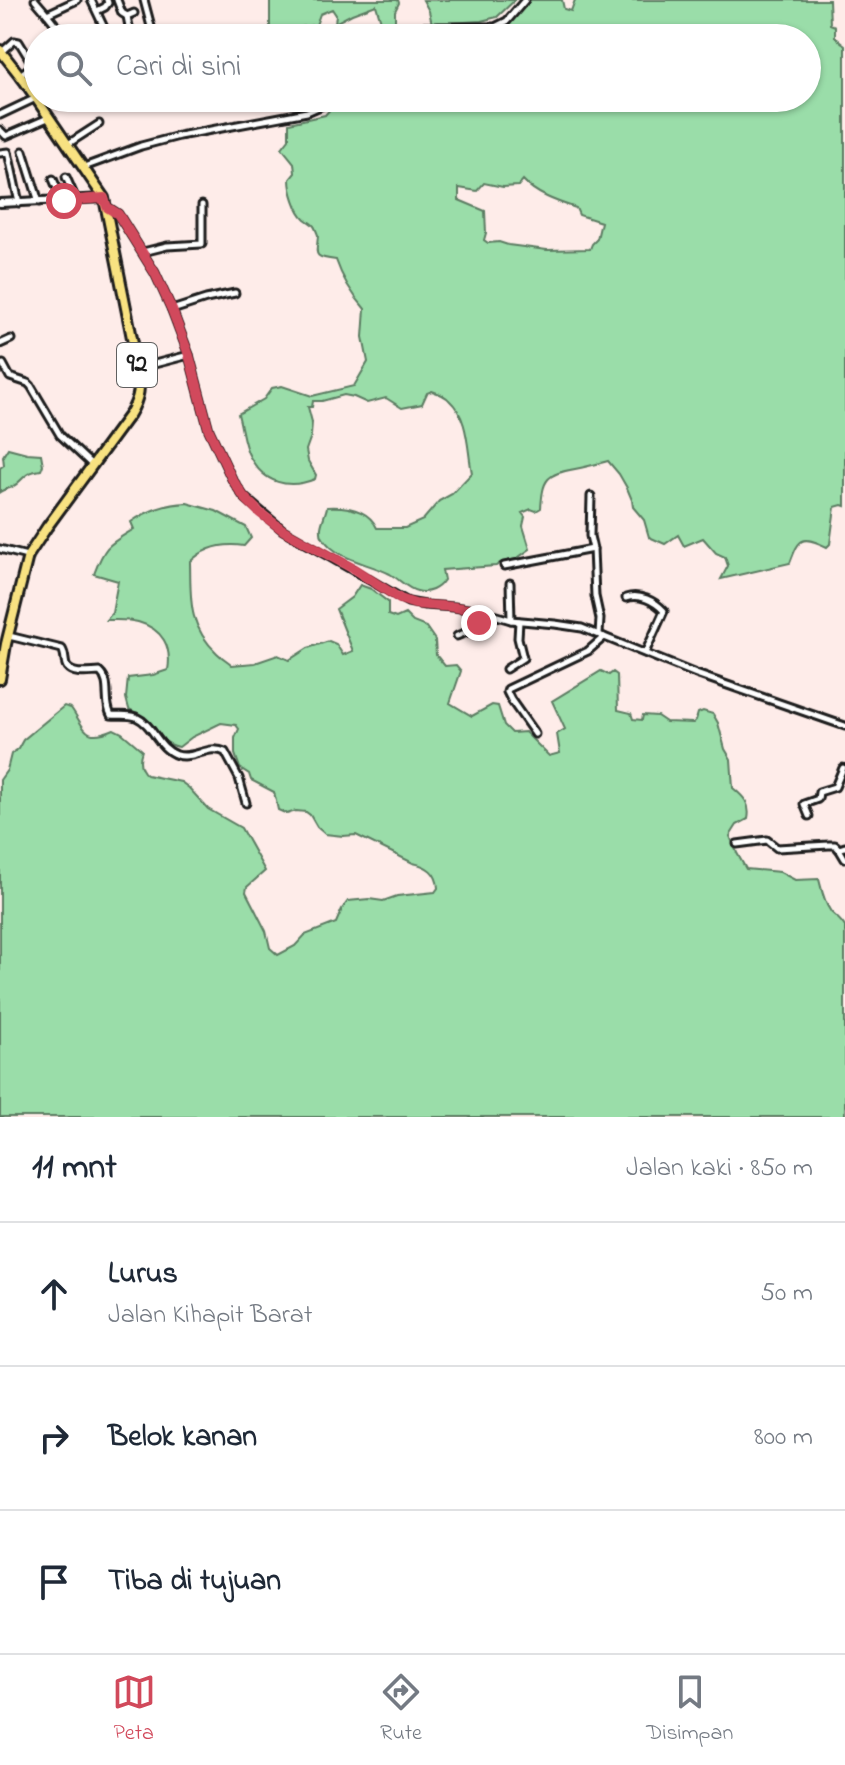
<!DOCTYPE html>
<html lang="id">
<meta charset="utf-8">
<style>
:root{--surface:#fff;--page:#f2f2f3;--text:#1f2937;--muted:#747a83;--line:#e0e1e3;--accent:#d1495b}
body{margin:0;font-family:"Indie Flower",sans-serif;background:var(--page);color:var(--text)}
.stop{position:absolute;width:24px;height:24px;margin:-18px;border:6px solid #d1495b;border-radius:50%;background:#fff}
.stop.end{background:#d1495b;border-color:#fff;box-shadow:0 2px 8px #0008}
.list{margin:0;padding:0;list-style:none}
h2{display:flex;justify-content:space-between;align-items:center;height:104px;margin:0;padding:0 32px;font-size:34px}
h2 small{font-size:26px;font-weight:400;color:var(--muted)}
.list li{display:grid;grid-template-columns:52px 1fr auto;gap:24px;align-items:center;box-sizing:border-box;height:144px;padding:0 32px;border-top:2px solid var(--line)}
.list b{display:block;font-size:30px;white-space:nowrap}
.list p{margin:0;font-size:26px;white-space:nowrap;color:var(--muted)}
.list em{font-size:26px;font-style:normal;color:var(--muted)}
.icon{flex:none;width:44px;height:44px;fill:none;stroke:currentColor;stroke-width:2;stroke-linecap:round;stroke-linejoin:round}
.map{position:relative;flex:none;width:845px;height:1117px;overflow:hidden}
.search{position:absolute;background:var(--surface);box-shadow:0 2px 6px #0004;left:24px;right:24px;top:24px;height:88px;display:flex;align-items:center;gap:20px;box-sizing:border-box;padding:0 28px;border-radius:44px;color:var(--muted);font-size:30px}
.sheet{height:536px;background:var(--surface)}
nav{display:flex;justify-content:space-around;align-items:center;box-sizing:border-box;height:112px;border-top:2px solid var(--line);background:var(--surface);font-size:22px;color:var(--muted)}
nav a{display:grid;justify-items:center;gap:4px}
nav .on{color:var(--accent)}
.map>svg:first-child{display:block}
.green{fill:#9adda9;stroke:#5b7c62;stroke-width:2;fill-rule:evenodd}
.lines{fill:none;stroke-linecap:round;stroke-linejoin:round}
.minor-casing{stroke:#1c1c1c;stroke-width:11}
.tertiary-casing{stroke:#1c1c1c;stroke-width:12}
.primary-casing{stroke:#1c1c1c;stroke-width:14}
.minor{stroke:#fff;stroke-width:5}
.tertiary{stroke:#fff;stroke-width:6}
.primary{stroke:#f8e281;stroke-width:8}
.route{stroke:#d1495b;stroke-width:10}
.labels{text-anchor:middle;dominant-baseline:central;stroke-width:8;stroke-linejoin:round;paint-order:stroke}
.shield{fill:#fff;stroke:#606060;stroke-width:2}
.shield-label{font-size:26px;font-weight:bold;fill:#1c1c1c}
</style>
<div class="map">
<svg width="845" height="1117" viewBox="0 0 845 1117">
<rect width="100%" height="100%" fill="#feece9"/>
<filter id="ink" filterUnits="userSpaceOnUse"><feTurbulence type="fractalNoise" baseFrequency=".0125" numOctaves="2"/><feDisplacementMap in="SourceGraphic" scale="16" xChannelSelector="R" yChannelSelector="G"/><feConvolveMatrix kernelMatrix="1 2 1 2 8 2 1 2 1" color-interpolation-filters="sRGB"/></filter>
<g filter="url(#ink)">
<g class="green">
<path d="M 270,0 L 398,0 L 399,3 L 395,11 L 395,21 L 392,25 L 382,25 L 376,5 L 352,14 L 335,23 L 336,15 L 332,9 L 320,14 L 316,25 L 278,30 L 270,30 Z"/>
<path d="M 423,0 L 515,0 L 497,17 L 481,21 L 432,24 L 429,11 Z"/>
<path d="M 530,0 L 562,0 L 564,9 L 571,11 L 575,0 L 829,0 L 830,24 L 835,26 L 835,37 L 845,45 L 845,506 L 842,505 L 835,507 L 830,544 L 827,547 C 801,534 799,539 790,563 L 721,579 L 728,566 L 725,557 L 716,553 L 703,538 L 684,546 L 678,535 L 665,544 L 649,537 L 644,520 L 633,507 L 632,500 L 627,488 L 619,474 L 608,461 C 597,464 586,467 575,469 C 546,474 543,479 541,508 L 536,511 L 531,509 L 522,513 L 525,517 L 523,526 L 530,549 L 516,559 L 500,563 L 496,566 L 442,570 L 444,580 C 438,589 428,594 417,591 C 407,589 399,579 390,574 C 367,562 338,561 323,538 C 317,529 325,517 327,507 C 346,506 368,509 377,528 L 405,528 L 423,520 L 439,501 L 452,494 L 472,473 C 467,449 469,418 449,400 C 445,395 438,393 432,391 L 427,393 L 422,404 L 402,408 L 386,398 L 367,403 L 354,397 L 344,395 L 322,401 L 313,401 L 312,407 L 308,407 L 312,422 L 311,436 L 306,450 L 308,461 L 316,475 L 315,479 C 288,490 264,483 250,457 C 243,445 242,428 238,414 L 264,399 L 272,388 L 282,386 L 312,396 L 354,386 L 368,362 L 363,337 L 365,309 C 352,294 342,278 336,260 C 311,257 317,255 318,235 C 313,222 314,226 305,219 C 296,211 290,190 290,179 L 295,173 L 294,163 L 282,148 L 289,139 L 289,123 L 325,115 L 340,98 L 807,98 L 807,38 L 371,38 L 501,31 ZM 523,180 C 536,195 558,202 576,208 L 579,215 L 601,222 L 597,239 L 592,244 L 590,249 L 547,250 L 508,245 L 499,242 L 488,243 L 484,240 L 486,233 L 485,211 L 459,200 L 459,188 L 477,191 L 484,183 L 503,187 L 518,186 Z"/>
<path d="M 8,448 L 27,453 L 41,454 L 43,465 L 41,470 C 21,473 25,480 12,487 C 8,489 4,489 0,492 L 0,468 L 4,465 L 3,456 Z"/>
<path d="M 187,503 L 216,511 L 246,527 L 251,538 L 244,546 C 224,543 205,547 190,562 C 191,599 187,624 217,653 C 222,658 227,660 232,665 L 255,663 L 278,655 L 289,660 L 308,648 L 329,641 L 336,644 L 343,655 L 353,651 L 336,609 L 352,597 L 360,585 L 371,589 L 388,602 L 388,615 L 396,618 L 405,614 L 413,622 L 426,627 L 435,640 L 436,655 L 445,666 L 456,665 L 461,671 L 450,703 L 472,716 L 492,705 L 498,706 L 504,725 L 512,733 L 525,732 L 549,756 L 560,753 L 557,734 L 565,729 L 552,701 L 601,671 L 609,675 L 613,672 L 617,675 L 618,710 L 631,713 L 633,719 L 642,720 L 643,715 L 657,716 L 666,722 L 693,723 L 696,720 L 698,713 L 703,711 L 713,714 L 718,723 L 725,749 L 731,759 L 733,788 C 744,797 751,804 748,819 L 737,825 L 730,836 L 737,853 L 746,869 L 780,872 L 795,880 L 819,879 C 822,891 824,902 831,912 C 836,917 841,920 845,927 L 845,1117 L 0,1117 L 0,780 L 7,770 L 11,754 L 18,749 L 23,740 L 64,706 L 71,708 C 86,729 84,742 114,729 L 122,733 L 142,750 C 139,759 139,769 147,775 L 181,782 L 189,788 L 208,809 L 241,828 L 265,871 L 247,887 L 246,892 L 266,931 L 270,948 L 278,955 L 295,946 L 305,935 L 336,923 L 342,909 L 348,901 L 369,899 L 383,901 L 397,896 L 435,892 L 438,888 C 437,872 427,866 413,863 L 356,835 L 343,836 L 325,834 L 317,827 L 310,815 L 306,812 L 296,811 L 287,814 L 278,810 L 274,792 L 251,780 L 249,774 L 240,768 L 235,754 L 235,738 L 239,729 L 236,725 L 221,723 L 192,737 L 179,747 C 153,742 153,719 129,709 L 126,698 L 128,678 L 153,675 L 168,670 C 172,647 163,629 138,622 C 128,619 116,620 106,620 L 112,613 L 118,581 L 94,574 C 105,545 108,545 134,529 L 131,522 C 148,510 166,504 187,503 Z"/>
</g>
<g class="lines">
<g class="minor-casing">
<g id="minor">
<path d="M 35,0 L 47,14 L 77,0"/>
<path d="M 91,0 L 109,38"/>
<path d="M 117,0 L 122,13 L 127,16"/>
<path d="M 144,0 L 154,38"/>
<path d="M 97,11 L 105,7 L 108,3 L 107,0"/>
<path d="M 47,14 L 62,33"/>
<path d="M 131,38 L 127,16 L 134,13"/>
<path d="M 360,38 L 371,32 L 420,27 L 495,27 L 507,21 L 525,0"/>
<path d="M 2,52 L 14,41 L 19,42 L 33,65 L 20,75"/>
<path d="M 26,81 L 38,73"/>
<path d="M 79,98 L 82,102 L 85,98"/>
<path d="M 0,115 L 36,98"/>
<path d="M 0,130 L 6,136 L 48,118"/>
<path d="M 68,144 L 99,124"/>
<path d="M 23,151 L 39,202"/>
<path d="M 0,153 L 8,152 L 19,203"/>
<path d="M 84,167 L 141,146 L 179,136 L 307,112 L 325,104 L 331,98"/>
<path d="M 66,177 L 76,200"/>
<path d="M 53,179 L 62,200"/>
<path d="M 107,207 L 118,214 L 155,273 L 172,310 L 189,355 L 209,430 L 232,479 L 244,497 L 283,530 L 408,602 L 425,605 L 454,607 L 480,611 L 511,620 L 555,624 L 582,628 L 696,674 L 845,726"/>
<path d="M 143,252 L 167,246 L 202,244 L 202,205"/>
<path d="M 172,310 L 206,299 L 235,293"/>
<path d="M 0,344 L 11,339"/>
<path d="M 3,364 L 10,377 L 28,383 L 31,386 L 60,435 L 92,465"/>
<path d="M 139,368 L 189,355"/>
<path d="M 591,496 L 590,536 L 593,549 L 595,596 L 600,619 L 599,634"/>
<path d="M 0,549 L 27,556"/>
<path d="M 504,566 L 593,549"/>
<path d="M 510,583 L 511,620"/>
<path d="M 626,598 C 639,593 655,601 664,611 L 645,653"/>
<path d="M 9,636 L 62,649 C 66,655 64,663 67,667 C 74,676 91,672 100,672 C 112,683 103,701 111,715 C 119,716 128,714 136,717 C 154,725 157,748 177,755 C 194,760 209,744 225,752 L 239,778 L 246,803"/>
<path d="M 457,636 C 474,629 478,630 480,611"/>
<path d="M 506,669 L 523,658 L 518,638 L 519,621"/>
<path d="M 535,734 L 511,700 L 507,692 L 508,689 L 588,651 L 604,637"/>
<path d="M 809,816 L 804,804 L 818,799 L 819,792 L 835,787 L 843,768"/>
<path d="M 737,844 L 767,840 L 777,848 L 829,845 L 835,845 L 839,849 L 845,847"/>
<path d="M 839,849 L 845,859"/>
</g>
</g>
<g class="tertiary-casing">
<path id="tertiary" d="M 0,203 L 104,198"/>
</g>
<g class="primary-casing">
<path id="primary" d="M 0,50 L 25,82 L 104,198 L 138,368 C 140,388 140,397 130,414 L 47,527 L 28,556 L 6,644 L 0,679"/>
</g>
<use href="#minor" class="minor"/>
<use href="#tertiary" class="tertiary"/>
<use href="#primary" class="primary"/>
</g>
</g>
<g class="lines" filter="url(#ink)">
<path class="route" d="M 64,201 L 104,198 L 107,207 L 118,214 L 155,273 L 172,310 L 189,355 L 209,430 L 232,479 L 244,497 L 260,513 L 283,530 L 354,569 L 400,599 L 415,604 L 454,607 L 480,611 L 479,623"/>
</g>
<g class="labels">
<rect class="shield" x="117" y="343" width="40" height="44" rx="6"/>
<g class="shield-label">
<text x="137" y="365">92</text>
</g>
</g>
</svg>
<div class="stop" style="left:64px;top:201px"></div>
<div class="stop end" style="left:479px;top:623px"></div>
<div class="search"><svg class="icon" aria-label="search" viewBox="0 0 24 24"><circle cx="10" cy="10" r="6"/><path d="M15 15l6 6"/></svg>Cari di sini</div>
</div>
<section class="sheet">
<h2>11 mnt<small>Jalan kaki · 850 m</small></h2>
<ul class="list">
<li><svg class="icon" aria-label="ahead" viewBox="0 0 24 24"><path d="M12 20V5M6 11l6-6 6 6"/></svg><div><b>Lurus</b><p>Jalan Kihapit Barat</p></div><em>50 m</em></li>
<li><svg class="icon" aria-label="right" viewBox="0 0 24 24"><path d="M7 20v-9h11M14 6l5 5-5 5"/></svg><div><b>Belok kanan</b></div><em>800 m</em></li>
<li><svg class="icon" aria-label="arrive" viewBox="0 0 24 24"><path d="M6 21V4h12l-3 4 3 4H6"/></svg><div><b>Tiba di tujuan</b></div></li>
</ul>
</section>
<nav>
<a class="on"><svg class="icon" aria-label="map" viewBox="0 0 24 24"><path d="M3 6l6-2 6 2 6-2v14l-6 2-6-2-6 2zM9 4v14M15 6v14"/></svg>Peta</a>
<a><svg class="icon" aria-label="directions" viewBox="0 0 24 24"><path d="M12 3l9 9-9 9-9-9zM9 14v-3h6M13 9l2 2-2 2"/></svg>Rute</a>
<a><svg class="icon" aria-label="saved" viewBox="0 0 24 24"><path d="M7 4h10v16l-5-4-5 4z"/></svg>Disimpan</a>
</nav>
